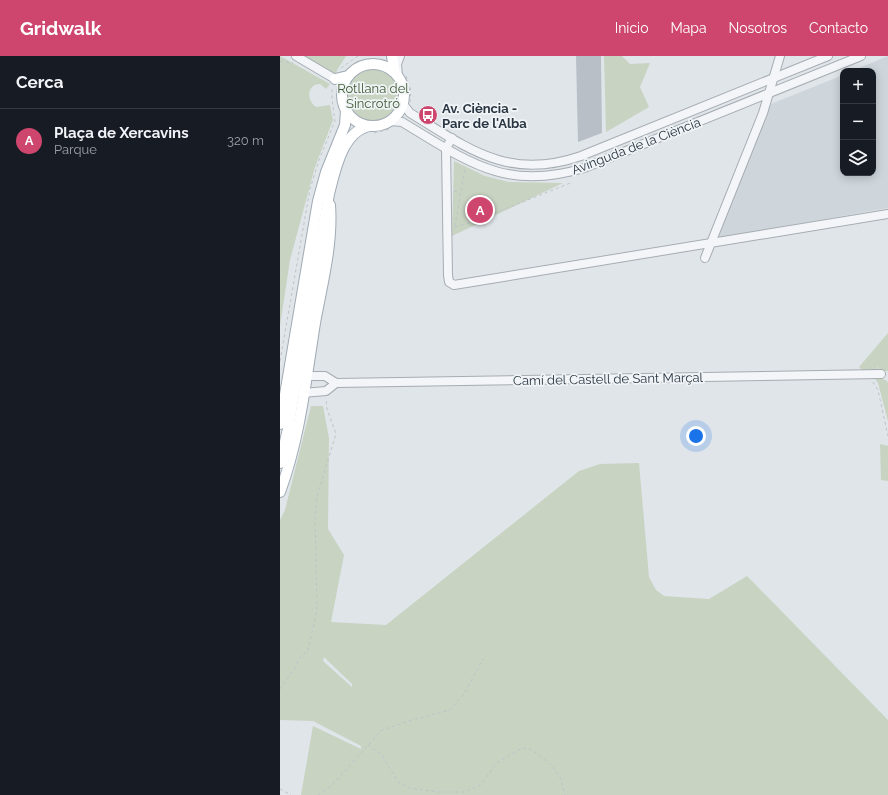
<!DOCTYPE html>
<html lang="es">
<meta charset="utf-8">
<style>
:root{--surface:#171b24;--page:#242831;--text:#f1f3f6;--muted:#9ea1a6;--line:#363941;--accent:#ce466e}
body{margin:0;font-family:Raleway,sans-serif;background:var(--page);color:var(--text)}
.controls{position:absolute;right:12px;top:12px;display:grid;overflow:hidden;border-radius:8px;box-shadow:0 2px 10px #0003}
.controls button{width:36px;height:36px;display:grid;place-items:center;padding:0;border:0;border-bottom:1px solid var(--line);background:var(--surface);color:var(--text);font:20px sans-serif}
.you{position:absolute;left:416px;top:380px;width:14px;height:14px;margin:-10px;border:3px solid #fff;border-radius:50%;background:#1a73e8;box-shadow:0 0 0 6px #1a73e833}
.badge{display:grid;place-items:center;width:26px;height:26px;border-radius:50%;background:var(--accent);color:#fff;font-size:13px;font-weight:700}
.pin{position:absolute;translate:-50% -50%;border:2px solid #fff;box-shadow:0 1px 4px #0006}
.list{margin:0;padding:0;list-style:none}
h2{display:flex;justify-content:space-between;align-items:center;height:52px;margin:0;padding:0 16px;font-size:17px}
h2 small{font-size:13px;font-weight:400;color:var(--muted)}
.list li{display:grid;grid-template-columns:26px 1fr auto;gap:12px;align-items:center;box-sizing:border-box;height:64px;padding:0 16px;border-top:1px solid var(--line)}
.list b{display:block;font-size:15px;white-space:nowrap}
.list p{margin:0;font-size:13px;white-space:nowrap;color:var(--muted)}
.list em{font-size:13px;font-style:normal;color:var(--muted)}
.icon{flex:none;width:22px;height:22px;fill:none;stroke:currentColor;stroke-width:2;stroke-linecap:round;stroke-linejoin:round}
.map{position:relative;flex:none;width:608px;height:739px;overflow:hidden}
header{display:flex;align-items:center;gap:24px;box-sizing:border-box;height:56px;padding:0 20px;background:var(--accent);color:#fff}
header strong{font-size:19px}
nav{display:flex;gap:22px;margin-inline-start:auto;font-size:14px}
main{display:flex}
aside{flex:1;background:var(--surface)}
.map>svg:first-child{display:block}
.built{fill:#ced5db}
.green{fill:#c8d3c2;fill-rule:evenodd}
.building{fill:#b8bfc6}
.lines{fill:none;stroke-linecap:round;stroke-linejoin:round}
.minor-casing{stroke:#a5adb3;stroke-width:10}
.major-casing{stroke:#a0abb5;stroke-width:12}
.path{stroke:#bec3c8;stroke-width:1;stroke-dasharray:3 3;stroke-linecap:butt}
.minor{stroke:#f3f5f8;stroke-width:8}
.major{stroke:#fff;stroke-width:10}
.labels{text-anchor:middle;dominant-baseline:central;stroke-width:3.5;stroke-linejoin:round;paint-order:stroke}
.park-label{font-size:13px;fill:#435d36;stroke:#f0f4f7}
.poi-label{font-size:13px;font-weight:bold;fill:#293541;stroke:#f0f4f7;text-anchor:start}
.street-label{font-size:13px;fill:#293541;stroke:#f0f4f7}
</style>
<header>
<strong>Gridwalk</strong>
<nav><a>Inicio</a><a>Mapa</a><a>Nosotros</a><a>Contacto</a></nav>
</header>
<main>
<aside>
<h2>Cerca<small></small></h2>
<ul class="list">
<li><span class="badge">A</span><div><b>Plaça de Xercavins</b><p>Parque</p></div><em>320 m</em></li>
</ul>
</aside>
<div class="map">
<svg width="608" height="739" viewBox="0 0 608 739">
<rect width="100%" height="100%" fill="#e0e5e9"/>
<path class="built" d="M 608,0 L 608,152 L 436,182 L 491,48 L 563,19 L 563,117 L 593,117 L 593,15 L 572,15 Z"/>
<g class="green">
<path d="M 0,0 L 50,28 L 46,33 L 40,28 C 27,28 26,44 36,51 L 50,49 L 53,64 L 35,111 L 10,204 L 0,270 Z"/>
<path d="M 16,0 L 66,0 L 57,14 L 55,23 Z"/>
<path d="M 324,0 L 342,0 L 350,8 L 370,7 L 360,31 L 369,51 L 326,76 Z"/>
<circle cx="93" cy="39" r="26"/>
<path d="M 174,105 L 205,120 L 229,126 L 283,127 L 172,180 Z"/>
<path d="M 608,277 L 608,315 L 600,315 L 597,310 L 599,320 L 608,326 L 608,365 L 598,327 C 594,319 584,318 579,311 Z"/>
<path d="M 31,350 L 43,350 L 49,382 L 48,473 L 64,499 L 51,566 L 106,569 L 299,415 L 320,408 L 359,407 L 369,521 L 376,534 L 384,540 L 429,543 L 467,520 L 608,664 L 608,739 L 21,739 L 33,670 L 81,693 L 81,690 L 33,665 L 0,664 L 0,464 L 5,454 ZM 44,601 L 72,628 L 72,631 L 43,605 Z"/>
<path d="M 600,388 L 608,390 L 608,425 L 601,424 Z"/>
</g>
<path class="building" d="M 296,0 L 321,0 L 322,77 L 298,86 Z"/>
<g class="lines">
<g class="minor-casing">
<g id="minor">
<path d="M 16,0 L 55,23"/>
<path d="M 118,20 L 117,8 L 120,0"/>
<path d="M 123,48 L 130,57 C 189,93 229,125 301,100 L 548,0"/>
<path d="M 110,65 L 122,66 C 187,105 225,136 304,112 L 581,0"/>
<path d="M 172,82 L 166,92 L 168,219 L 169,226 L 174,229 L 608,158"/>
<path d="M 425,202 L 483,57 L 500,0"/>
<path d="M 26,320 L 45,320 L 56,327 L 601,318"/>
<path d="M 23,337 L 46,335 L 56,327"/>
</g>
</g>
<g class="major-casing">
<g id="major">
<path d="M 112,0 L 114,15"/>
<circle cx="93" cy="39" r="31"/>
<path d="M 55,23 L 68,20"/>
<path d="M 0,368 L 38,145 L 46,116 L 65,69 L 66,54"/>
<path d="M 0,407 L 8,373 L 49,138 C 55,115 62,76 89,70"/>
<path d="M 0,436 C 20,382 26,323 35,267 C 42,228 53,188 50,149"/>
</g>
</g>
<g class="path">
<path d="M 0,5 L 13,7"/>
<path d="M 61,12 L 78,0"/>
<path d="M 126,20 L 131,35 L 130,46"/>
<path d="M 94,77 L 110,73"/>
<path d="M 174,135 L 180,137"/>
<path d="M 175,170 L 185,112"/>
<path d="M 175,171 L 189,167 L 293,126"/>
<path d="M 0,305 L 30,133 L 39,104 L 55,65 L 52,44 L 52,31"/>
<path d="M 593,326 L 598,334 L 608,380"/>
<path d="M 0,633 L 17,609 L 18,604 L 28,594 L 37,554 L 35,459 L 37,440 L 56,378 L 47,353 L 46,342"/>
<path d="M 88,689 L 101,698 L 118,726 L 129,732 L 158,736 L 185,736 L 200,729 L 218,706 L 240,693 L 248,692 L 259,699 L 271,709 L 280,721 L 285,739"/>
<path d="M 0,733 L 11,739"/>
<path d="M 38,739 L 51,730 L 102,674 L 135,663 L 170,654 L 184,638 L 203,603"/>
</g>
<use href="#minor" class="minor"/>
<use href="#major" class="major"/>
</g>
<defs>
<g id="bus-disc" transform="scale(1)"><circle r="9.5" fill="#ce466e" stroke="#f0f4f7"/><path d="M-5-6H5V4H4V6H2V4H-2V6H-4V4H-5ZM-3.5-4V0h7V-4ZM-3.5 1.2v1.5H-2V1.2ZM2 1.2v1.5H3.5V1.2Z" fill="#fff"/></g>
</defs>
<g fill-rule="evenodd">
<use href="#bus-disc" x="148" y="59"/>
</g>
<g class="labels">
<g class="park-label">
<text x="93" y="32">Rotllana del<tspan x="93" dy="15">Sincrotró</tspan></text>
</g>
<g class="poi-label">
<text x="162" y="52">Av. Ciència -<tspan x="162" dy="15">Parc de l'Alba</tspan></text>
</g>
<g class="street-label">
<text transform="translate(356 90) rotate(-21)">Avinguda de la Ciència</text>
<text transform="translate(328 323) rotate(-1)">Camí del Castell de Sant Marçal</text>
</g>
</g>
</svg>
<div class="controls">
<button>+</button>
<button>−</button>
<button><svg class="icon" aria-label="layers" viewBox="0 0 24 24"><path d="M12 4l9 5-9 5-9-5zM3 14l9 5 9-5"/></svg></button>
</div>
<div class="you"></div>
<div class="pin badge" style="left:200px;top:154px">A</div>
</div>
</main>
